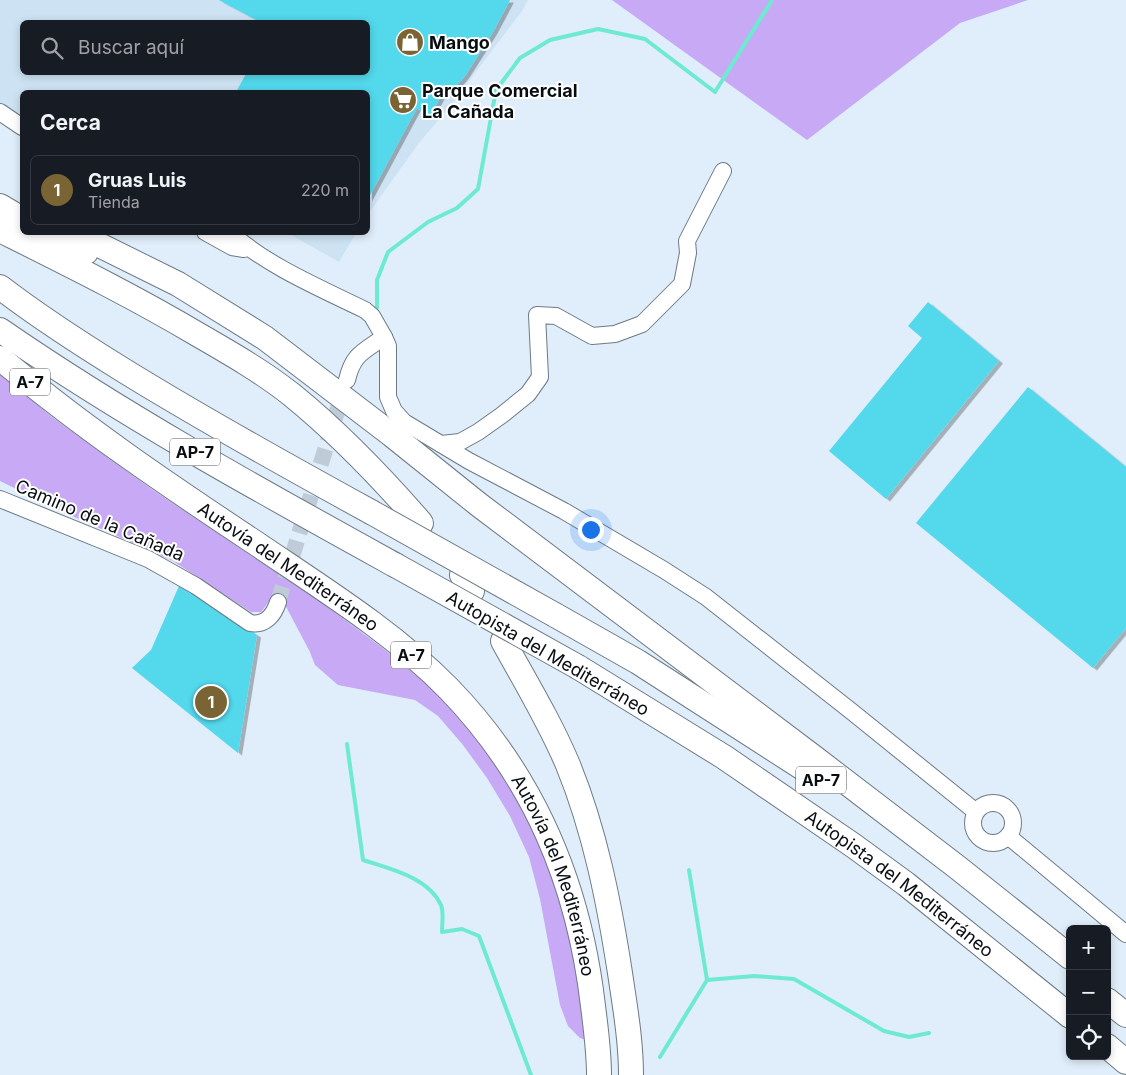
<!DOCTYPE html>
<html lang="es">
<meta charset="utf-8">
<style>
:root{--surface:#171b24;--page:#242831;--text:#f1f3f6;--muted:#9ea1a6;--line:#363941;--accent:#7a6434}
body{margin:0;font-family:Inter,sans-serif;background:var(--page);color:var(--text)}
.controls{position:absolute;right:15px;bottom:15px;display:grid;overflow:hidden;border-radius:8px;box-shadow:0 2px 8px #0003}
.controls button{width:45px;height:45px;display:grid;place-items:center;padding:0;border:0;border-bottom:1px solid var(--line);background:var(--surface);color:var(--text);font:25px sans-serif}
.you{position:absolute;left:590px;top:529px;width:18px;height:18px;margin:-12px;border:4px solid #fff;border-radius:50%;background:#1a73e8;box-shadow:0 0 0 8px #1a73e833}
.badge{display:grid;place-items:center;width:32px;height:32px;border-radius:50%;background:var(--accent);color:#fff;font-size:16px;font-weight:700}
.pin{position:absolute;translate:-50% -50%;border:2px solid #fff;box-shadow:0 1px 5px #0006}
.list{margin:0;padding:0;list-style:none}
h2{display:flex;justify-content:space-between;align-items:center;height:65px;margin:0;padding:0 20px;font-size:21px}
h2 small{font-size:16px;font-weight:400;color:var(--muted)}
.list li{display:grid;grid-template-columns:32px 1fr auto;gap:15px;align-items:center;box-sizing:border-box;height:70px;margin:0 10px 10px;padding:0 10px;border:1px solid var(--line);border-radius:8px}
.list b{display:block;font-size:19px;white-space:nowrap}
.list p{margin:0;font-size:16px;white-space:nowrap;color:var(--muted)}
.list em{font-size:16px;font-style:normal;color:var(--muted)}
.icon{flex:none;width:28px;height:28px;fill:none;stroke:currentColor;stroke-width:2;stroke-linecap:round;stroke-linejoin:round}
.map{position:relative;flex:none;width:1126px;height:1075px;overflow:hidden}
.search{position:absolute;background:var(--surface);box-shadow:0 2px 8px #0003;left:20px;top:20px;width:350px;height:55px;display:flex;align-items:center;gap:12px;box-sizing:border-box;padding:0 18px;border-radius:8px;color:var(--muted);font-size:19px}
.panel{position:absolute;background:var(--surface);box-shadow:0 2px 8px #0003;left:20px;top:90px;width:350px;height:145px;border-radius:8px}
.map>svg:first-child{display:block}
.built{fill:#cde3f3;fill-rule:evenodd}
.green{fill:#c7a9f5}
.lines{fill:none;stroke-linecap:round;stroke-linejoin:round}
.stream{stroke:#6eead1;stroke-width:4}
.building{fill:#53d8ec;filter:url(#shadow)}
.minor-tunnel{stroke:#bfccd7;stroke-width:16;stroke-dasharray:16 8;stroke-linecap:butt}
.minor-casing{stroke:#6d7a84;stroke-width:18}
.highway-casing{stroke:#6d7a84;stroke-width:26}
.minor{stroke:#fff;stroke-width:16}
.highway{stroke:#fff;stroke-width:24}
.highway-bridge-casing{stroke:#6d7a84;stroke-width:26;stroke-linecap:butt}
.highway-bridge{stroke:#fff;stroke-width:24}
.labels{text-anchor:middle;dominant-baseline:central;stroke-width:4;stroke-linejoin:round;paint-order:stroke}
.shield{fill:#fff;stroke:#525658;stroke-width:1}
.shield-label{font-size:16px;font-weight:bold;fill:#080d11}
.poi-label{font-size:18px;font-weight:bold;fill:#080d11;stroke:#fff;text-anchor:start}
.street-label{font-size:18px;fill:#080d11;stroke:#fff}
</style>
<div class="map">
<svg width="1126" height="1075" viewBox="0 0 1126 1075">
<defs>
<filter id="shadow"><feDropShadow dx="4" dy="2.5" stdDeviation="0" flood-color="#0004"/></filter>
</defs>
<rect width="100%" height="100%" fill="#dfeefa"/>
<g class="built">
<path d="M 0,0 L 528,0 L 522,11 L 450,106 L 419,143 L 368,214 L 368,92 L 22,92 L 22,127 L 0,112 ZM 22,22 L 368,22 L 368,72 L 22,72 Z"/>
<path d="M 288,233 L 356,233 L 339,262 Z"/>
</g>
<g class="green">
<path d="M 612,0 L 1028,0 L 960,23 L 807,140 Z"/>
<path d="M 0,374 L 52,417 L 153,490 L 318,600 L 380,646 L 434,689 L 469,727 L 504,773 L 528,816 L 564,907 L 575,954 L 589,1041 L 580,1038 L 568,1026 L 560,1005 L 540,899 L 529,857 L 510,816 L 487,778 L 463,745 L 438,716 L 415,700 L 338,685 L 315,665 L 310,652 L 283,601 L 271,599 L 261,612 L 251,612 L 173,561 L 59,510 L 0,481 Z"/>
</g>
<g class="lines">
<g class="stream">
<path d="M 377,308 L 377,280 L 388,252 L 428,222 L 457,208 L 478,189 L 496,90 L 520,58 L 550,40 L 598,29 L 645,39 L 715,92 L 772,0"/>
<path d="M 347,744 L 363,860 C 390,869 428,877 441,905 C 444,912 442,924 442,932 L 462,929 L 479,936 L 531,1075"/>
<path d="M 689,870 L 707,980"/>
<path d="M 660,1057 L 707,980 L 754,976 L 794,979 L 884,1031 L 909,1037 L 929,1033"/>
</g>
</g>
<g class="building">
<path d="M 219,0 L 510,0 L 493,32 L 465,76 L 452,91 L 446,87 L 430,116 L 417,108 L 368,199 L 368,92 L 236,92 L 247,72 L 368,72 L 368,22 L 260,22 Z"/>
<path d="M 928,302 L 999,361 L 886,499 L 829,451 L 922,338 L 908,326 Z"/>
<path d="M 1028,387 L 1126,467 L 1126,628 L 1093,668 L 916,523 Z"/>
<path d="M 179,586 L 257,635 L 238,753 L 132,668 L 151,650 Z"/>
</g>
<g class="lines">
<path class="minor-tunnel" d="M 278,602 L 344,389"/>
<g class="minor-casing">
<g id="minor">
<path d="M 0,112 L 22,127"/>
<path d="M 205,232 L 232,247 L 244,249"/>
<path d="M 230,232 C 265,265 322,289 365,310 L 372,316 L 384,337 C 363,352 353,354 347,380"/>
<path d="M 384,337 L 388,346 L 388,397 L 394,411 L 404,422 L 469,461 L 564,511 L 664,570 L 706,597 L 851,711 L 975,811"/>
<path d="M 441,444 L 460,442 L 478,432 L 502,415 L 528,394 L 540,377 L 537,315 L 556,316 L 592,336 L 615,334 L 642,324 L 682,284 L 688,253 L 687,241 L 723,171"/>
<path d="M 0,499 L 148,559 L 196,586 L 250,623 C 265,626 274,615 278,602"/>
<circle cx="993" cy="823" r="20"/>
<path d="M 1008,836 L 1126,934"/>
</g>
</g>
<g class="highway-casing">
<g id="highway">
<path d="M 0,206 L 22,219"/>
<path d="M 0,230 C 66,263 133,296 197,334 C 230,353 263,372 292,395 C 340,434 381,477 421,523"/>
<path d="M 47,232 L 86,252"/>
<path d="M 73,232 L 178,284 L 265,338 L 392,435 L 478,504 L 812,756 L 957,867 L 1070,957"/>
<path d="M 0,287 C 39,317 81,344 123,370 C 204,420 287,466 371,512"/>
<path d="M 0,330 C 126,417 261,491 395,565"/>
<path id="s1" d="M 0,358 C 82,427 171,487 260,546 C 325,590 394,633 449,689 C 535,778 579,884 593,1006 C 596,1029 599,1052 599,1075"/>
<path d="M 462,575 L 472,591"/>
<path d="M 555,615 L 638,662 L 809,772"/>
<path d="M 503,641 C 525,681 550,722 568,765 C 595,831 609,902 620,973 C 625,1007 631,1041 631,1075"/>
<path id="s2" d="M 578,667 L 724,757 L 854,846 L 906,884 L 1070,1016"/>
<path d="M 1107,1000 L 1126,1015"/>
<path d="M 1107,1046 L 1126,1062"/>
</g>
</g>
<use href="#minor" class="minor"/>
<use href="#highway" class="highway"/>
<g class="highway-bridge-casing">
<g id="highway-bridge">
<path d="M 371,512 L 555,615"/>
<path d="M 395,565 L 578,667"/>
</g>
</g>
<use href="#highway-bridge" class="highway-bridge"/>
</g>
<defs>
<g id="shop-disc" transform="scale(1.4375)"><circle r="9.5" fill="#7a6434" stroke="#fff"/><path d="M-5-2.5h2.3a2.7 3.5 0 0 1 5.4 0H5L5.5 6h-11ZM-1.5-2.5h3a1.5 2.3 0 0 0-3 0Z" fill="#fff"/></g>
<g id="supermarket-disc" transform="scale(1.4375)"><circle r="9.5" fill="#7a6434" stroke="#fff"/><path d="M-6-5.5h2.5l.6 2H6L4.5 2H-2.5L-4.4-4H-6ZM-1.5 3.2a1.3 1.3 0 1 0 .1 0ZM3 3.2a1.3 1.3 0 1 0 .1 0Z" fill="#fff"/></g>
</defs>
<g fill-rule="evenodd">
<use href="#shop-disc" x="410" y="42"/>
<use href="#supermarket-disc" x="403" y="100"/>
</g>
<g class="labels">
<g class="shield">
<rect x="10" y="368.5" width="40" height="27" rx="4"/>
<rect x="170" y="438.5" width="50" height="27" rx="4"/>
<rect x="391" y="641.5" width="40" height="27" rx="4"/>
<rect x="796" y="766.5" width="50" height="27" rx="4"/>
</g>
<g class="shield-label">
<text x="30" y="382">A-7</text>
<text x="195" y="452">AP-7</text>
<text x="411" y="655">A-7</text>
<text x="821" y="780">AP-7</text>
</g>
<g class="poi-label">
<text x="429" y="42">Mango</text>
<text x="422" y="90">Parque Comercial<tspan x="422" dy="21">La Cañada</tspan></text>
</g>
<g class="street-label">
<text transform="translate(100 520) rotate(23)">Camino de la Cañada</text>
<text stroke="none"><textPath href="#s1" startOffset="356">Autovía del Mediterráneo</textPath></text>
<text transform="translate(548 653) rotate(30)">Autopista del Mediterráneo</text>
<text stroke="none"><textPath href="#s1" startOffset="776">Autovía del Mediterráneo</textPath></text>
<text stroke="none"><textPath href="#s2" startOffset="388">Autopista del Mediterráneo</textPath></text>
</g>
</g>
</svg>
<div class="controls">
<button>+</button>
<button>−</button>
<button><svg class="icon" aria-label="locate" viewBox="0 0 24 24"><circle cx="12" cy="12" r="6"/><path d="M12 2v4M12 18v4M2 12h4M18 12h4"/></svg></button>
</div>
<div class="you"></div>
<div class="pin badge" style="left:211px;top:702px">1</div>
<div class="search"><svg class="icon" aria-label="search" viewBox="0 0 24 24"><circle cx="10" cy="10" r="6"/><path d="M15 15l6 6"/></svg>Buscar aquí</div>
<section class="panel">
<h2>Cerca<small></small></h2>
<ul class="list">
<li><span class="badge">1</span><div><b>Gruas Luis</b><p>Tienda</p></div><em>220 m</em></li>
</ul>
</section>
</div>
